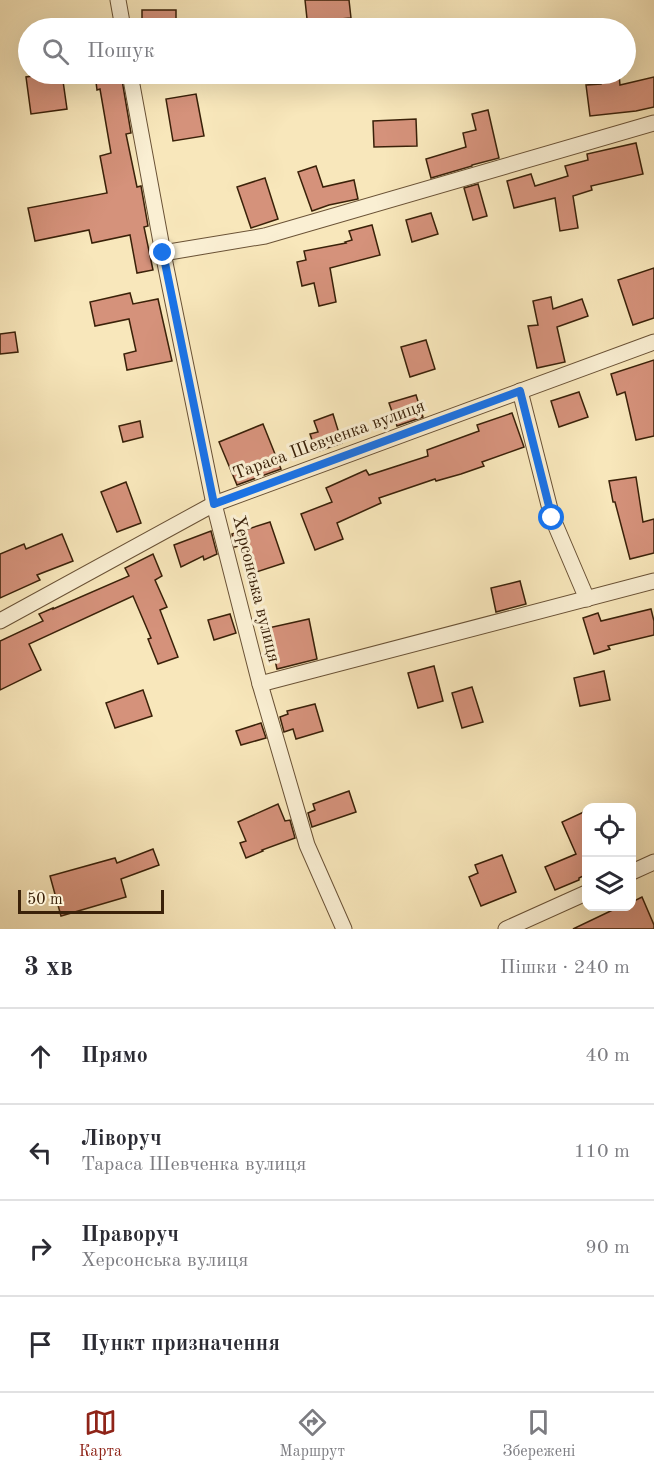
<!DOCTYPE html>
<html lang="uk">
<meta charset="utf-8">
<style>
:root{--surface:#fff;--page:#f7f7f7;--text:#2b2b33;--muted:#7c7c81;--line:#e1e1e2;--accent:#8f2418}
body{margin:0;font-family:"Old Standard TT",serif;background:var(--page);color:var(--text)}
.controls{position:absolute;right:18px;bottom:18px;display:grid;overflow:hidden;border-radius:12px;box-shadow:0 6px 24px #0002}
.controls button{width:54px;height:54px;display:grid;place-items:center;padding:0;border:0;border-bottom:2px solid var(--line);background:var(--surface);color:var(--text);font:30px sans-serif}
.scale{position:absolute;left:18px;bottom:15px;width:146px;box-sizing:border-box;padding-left:6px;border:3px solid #3a2109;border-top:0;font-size:16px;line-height:21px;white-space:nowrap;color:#3a2109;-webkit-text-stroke:4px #faefd3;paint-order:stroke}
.stop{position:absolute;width:18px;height:18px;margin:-14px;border:4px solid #1a73e8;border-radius:50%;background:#fff}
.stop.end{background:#1a73e8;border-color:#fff;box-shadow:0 2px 6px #0008}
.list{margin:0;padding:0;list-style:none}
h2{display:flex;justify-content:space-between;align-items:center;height:78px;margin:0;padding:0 24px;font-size:26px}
h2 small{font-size:20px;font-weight:400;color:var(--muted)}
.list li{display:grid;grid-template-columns:39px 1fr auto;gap:18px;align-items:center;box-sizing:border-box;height:96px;padding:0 24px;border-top:2px solid var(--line)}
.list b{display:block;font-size:22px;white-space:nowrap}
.list p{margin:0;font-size:20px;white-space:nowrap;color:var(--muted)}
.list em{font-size:20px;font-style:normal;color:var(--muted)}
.icon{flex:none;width:33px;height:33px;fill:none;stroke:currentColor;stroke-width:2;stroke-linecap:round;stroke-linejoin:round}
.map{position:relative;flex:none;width:654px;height:929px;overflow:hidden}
.search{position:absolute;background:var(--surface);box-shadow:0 6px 24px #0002;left:18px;right:18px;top:18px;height:66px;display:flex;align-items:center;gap:15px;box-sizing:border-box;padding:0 21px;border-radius:33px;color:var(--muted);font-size:22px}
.sheet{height:462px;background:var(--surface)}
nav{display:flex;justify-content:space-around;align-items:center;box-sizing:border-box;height:84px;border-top:2px solid var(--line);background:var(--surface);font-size:16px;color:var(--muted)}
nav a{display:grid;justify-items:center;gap:3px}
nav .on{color:var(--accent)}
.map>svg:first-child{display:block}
.building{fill:#d5927b;stroke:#3a2109;stroke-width:1.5}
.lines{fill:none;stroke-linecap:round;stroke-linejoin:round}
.minor-casing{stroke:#6a5236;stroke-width:17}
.minor{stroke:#faefd3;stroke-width:15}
.route{stroke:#1a73e8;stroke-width:8}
.labels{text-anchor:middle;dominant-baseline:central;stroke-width:6;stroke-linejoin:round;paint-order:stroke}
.street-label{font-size:18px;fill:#3a2109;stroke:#faefd3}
</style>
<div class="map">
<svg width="654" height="929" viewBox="0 0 654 929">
<rect width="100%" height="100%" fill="#f8e7bb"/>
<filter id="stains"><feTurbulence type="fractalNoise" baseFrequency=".00333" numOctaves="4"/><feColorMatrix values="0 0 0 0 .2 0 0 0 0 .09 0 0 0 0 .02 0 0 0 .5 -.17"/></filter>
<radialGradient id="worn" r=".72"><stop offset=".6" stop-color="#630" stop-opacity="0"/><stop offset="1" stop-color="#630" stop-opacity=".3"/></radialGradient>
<g class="building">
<path d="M 305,0 L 349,0 L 351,18 L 330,20 L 331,28 L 308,28 Z"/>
<rect x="142" y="10" width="34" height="18"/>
<path d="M 47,74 L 62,74 L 67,109 L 31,114 L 26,77 Z"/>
<path d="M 95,74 L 121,74 L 131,133 L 126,134 L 137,187 L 141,186 L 148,226 L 144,227 L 153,270 L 137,273 L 130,235 L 92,243 L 89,230 L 35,241 L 28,208 L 107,193 L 100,156 L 111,153 L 100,89 L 97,90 Z"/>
<path d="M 600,74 L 619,74 L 620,85 L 654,77 L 654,107 L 636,111 L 590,116 L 586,85 L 601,84 Z"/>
<path d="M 196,94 L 204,136 L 173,141 L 166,99 Z"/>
<path d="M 488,110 L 499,158 L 472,165 L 472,166 L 431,178 L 426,159 L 466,147 L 463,133 L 476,130 L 472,114 Z"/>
<path d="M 416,119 L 417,146 L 374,147 L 373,121 Z"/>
<path d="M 636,143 L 643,174 L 591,186 L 592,190 L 573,196 L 578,228 L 560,231 L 555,198 L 514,208 L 507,181 L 531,174 L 535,186 L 568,176 L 565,166 L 588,160 L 587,154 Z"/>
<path d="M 316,166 L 323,187 L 354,180 L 358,199 L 329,205 L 312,211 L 298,172 Z"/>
<path d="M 265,178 L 278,219 L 251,228 L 237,187 Z"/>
<path d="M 478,184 L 487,216 L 473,220 L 464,188 Z"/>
<path d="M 431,213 L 438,234 L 412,242 L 406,220 Z"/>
<path d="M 372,225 L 380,255 L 330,268 L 336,302 L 319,306 L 314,283 L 302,286 L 297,262 L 306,260 L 304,251 L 346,243 L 345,242 L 352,240 L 349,231 Z"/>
<path d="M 654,268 L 654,318 L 633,325 L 618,280 Z"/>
<path d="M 130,293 L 133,304 L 158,299 L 172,361 L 127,370 L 124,354 L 136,351 L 129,319 L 95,326 L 90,302 Z"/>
<path d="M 551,297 L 553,309 L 582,299 L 588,316 L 557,327 L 565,362 L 537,368 L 528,326 L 538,325 L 533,301 Z"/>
<path d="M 15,332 L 18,352 L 0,354 L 0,334 Z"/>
<path d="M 426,340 L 435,369 L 410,377 L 401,347 Z"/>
<path d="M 654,360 L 654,436 L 636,440 L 625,392 L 617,395 L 611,374 Z"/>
<path d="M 579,392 L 588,417 L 559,427 L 551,401 Z"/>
<path d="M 416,395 L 423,417 L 397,426 L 389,403 Z"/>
<path d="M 512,413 L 524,447 L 482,462 L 484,466 L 461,474 L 436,481 L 435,479 L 379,498 L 381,503 L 337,523 L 343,539 L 315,550 L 301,514 L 332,502 L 326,488 L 366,470 L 369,475 L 428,456 L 427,450 L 479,431 L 477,425 Z"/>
<path d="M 333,414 L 342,443 L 316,452 L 310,434 L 318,432 L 314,421 Z"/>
<path d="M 140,421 L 143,437 L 123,442 L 119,426 Z"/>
<path d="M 263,424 L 281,469 L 237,485 L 219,442 Z"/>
<path d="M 636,477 L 643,522 L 654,519 L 654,553 L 630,559 L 615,502 L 613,502 L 609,481 Z"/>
<path d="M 126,482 L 141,523 L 117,532 L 101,492 Z"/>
<path d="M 270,522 L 284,563 L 250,574 L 241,545 L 235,547 L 232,534 Z"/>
<path d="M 211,531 L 217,554 L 204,560 L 203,556 L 181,567 L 174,545 Z"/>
<path d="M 62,534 L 73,561 L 37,575 L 40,580 L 0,598 L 0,554 L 24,544 L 26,549 Z"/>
<path d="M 153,554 L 162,576 L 155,580 L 167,607 L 160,610 L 178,657 L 158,664 L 148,639 L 151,638 L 133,596 L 29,644 L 41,670 L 0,690 L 0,641 L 43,621 L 39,614 L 53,608 L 53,609 L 129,576 L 125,568 Z"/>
<path d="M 520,581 L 526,604 L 496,612 L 491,588 Z"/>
<path d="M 651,609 L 654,621 L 654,635 L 608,646 L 610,649 L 594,654 L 583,618 L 598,613 L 601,621 Z"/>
<path d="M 230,614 L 236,633 L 214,640 L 208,620 Z"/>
<path d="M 309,619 L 317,659 L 277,669 L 268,628 Z"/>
<path d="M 434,666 L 443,701 L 418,708 L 408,673 Z"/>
<path d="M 604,671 L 610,700 L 580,706 L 574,678 Z"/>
<path d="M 472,687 L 483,722 L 462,728 L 452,693 Z"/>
<path d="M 143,690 L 152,716 L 115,728 L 106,703 Z"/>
<path d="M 315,704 L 323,731 L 296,739 L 293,729 L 284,732 L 280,717 L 288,714 L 287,711 Z"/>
<path d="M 261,723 L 266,738 L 241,745 L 236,731 Z"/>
<path d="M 349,791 L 356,812 L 312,827 L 308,813 L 315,810 L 313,804 Z"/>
<path d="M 278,804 L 285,821 L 290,820 L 295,838 L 262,850 L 263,851 L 246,858 L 240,843 L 246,841 L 238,822 Z"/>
<path d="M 586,811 L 586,878 L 585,875 L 579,878 L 579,880 L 555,890 L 545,867 L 576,854 L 562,822 Z"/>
<path d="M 153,849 L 159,865 L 121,879 L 126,897 L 61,916 L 50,876 L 115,858 L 117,863 Z"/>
<path d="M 502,855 L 516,892 L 481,906 L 469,877 L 478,873 L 475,865 Z"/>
<path d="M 642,897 L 654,925 L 654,929 L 573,929 L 621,906 L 632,906 L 632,902 Z"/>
</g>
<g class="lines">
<g class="minor-casing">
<g id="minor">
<path d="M 118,0 L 123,28"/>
<path d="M 130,74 L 163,253 L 214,504 L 260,684 L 307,845 L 344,929"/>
<path d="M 163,253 L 265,236 L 654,123"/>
<path d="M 520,391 L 552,517 L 587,599"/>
<path d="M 0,621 L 214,504 L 654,342"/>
<path d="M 260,684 L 654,581"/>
<path d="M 632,872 L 654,862"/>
<path d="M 506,929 L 586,893"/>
</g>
</g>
<use href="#minor" class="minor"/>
</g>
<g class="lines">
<path class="route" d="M 163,253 L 214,504 L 520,391 L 552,518"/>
</g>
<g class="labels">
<g class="street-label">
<text transform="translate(329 440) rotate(-20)">Тараса Шевченка вулиця</text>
<text transform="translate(256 589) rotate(76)">Херсонська вулиця</text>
</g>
</g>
<rect width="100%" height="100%" filter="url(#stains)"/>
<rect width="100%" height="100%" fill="url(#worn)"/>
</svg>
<div class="controls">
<button><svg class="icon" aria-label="locate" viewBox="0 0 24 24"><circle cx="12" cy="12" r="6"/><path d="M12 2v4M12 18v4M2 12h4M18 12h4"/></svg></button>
<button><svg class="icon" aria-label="layers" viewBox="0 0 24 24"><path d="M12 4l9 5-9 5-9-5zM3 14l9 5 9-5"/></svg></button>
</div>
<div class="scale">50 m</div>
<div class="stop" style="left:552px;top:518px"></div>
<div class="stop end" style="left:163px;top:253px"></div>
<div class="search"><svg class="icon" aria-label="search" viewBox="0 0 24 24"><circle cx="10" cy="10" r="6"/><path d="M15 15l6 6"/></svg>Пошук</div>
</div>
<section class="sheet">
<h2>3 хв<small>Пішки · 240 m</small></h2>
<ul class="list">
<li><svg class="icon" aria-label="ahead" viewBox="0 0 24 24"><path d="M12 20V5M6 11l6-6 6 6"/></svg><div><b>Прямо</b></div><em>40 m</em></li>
<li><svg class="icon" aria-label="left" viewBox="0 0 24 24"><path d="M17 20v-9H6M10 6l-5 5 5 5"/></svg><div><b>Ліворуч</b><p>Тараса Шевченка вулиця</p></div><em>110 m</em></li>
<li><svg class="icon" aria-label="right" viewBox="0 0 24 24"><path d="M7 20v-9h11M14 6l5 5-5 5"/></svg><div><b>Праворуч</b><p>Херсонська вулиця</p></div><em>90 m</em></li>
<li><svg class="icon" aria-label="arrive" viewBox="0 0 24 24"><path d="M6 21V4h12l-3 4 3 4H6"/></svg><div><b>Пункт призначення</b></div></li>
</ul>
</section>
<nav>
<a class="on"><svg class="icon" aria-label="map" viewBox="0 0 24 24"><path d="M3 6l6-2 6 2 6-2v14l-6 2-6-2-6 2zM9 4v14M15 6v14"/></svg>Карта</a>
<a><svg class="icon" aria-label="directions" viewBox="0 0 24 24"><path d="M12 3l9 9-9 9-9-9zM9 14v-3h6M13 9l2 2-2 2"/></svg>Маршрут</a>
<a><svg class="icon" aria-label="saved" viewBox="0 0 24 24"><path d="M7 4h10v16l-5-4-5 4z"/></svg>Збережені</a>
</nav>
